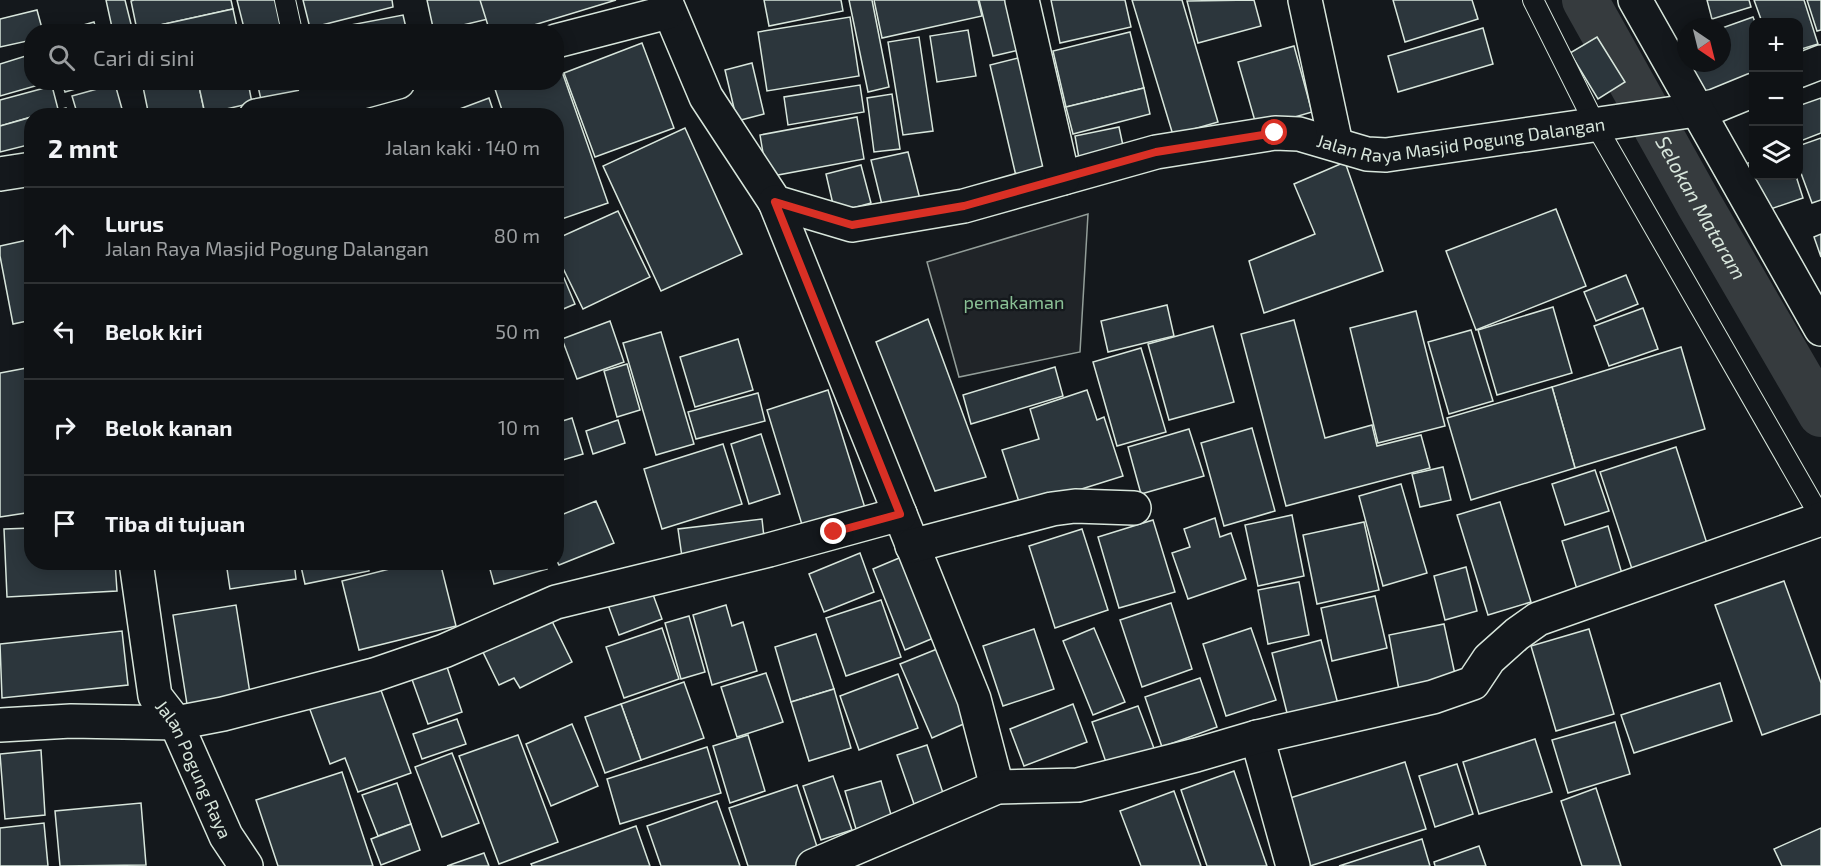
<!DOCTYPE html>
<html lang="id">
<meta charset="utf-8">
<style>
:root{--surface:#0f1215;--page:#1d2022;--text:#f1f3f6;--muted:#9b9ea0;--line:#2f3234}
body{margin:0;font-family:"Exo 2",sans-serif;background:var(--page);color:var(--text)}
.controls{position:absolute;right:18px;top:18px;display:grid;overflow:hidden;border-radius:12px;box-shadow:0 3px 15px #0003}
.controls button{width:54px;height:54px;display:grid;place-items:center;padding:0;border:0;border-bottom:2px solid var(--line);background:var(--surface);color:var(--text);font:30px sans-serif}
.compass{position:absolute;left:1677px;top:18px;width:54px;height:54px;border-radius:50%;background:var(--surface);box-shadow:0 3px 15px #0003;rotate:145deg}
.stop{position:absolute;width:18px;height:18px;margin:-14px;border:4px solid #d93025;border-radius:50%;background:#fff}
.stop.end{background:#d93025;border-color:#fff;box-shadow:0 2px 6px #0008}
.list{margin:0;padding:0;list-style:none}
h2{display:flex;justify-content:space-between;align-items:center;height:78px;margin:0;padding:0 24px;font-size:26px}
h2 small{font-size:20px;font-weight:400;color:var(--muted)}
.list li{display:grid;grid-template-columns:39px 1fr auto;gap:18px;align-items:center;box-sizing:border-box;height:96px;padding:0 24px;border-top:2px solid var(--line)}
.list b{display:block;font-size:22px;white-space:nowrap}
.list p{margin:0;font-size:20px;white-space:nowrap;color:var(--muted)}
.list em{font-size:20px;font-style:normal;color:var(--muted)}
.icon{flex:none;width:33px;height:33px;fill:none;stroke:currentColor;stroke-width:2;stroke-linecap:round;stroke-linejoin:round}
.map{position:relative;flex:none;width:1821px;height:866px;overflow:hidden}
.search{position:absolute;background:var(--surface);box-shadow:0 3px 15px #0003;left:24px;top:24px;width:540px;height:66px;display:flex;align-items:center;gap:15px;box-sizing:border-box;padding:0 21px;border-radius:24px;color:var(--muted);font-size:22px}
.panel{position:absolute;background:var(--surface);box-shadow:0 3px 15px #0003;left:24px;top:108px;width:540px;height:462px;border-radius:24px}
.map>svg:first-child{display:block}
.green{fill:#202428;stroke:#939e99;stroke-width:1.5}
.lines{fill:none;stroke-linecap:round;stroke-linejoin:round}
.canal{stroke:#363b3e;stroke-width:46}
.building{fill:#2c363c;stroke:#d8e6dc;stroke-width:1.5}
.service-casing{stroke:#d8e6dc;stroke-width:22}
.minor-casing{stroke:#d8e6dc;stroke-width:36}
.service{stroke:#14181c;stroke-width:20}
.minor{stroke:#14181c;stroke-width:33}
.route{stroke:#d93025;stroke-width:8}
.labels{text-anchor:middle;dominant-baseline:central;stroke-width:4.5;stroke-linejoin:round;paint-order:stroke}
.street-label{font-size:18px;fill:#d8e6dc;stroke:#14181c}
.park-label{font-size:18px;fill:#8ac095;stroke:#14181c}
.water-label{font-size:20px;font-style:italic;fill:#d8e6dc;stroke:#14181c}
</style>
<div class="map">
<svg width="1821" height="866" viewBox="0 0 1821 866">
<rect width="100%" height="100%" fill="#14181c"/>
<path class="green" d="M 1088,214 L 1080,352 L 959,377 L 927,262 Z"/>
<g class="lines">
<path class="canal" id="s1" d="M 1585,0 L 1699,204 L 1821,414"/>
</g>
<g class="building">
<path d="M 106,0 L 125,0 L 133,32 L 113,32 Z"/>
<path d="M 134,0 L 231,0 L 233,9 L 137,30 L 131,1 Z"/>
<path d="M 237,0 L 278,0 L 286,32 L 245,32 Z"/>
<path d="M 303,0 L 392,0 L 393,7 L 310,28 Z"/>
<path d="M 427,0 L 483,0 L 488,19 L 434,32 Z"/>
<path d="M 480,0 L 616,0 L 511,32 L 490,32 Z"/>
<path d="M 764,0 L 841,0 L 843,11 L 769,26 Z"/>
<path d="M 849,0 L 872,0 L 889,87 L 868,92 Z"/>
<path d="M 874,0 L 978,0 L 982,16 L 882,38 Z"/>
<path d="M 979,0 L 1021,0 L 1032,47 L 993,56 Z"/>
<path d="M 1051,0 L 1125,0 L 1131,27 L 1060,43 Z"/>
<path d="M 1132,0 L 1182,0 L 1218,122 L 1173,135 Z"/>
<path d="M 1254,0 L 1261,26 L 1198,43 L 1187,1 Z"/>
<path d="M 1393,0 L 1472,0 L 1478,19 L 1405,42 Z"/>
<path d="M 1707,0 L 1749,0 L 1751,7 L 1712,19 Z"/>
<path d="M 1754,0 L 1804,0 L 1818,44 L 1798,50 L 1798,22 L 1762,22 Z"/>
<path d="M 1807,0 L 1821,0 L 1821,30 L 1817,31 Z"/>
<path d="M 233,9 L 238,32 L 137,32 L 137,30 Z"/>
<path d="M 37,10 L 43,32 L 32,32 L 32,40 L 0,47 L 0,19 Z"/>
<path d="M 403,15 L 407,32 L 314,32 Z"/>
<path d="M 850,17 L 859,76 L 767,91 L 758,32 Z"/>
<path d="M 1753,17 L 1755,22 L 1754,22 L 1754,79 L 1697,99 L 1678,44 L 1686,41 L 1686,63 L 1722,63 L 1722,28 Z"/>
<path d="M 94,22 L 97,32 L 59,32 Z"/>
<path d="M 1483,28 L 1493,64 L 1398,92 L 1388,56 Z"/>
<path d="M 968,30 L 976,76 L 937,82 L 930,36 Z"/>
<path d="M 1130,32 L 1144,88 L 1066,107 L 1053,51 Z"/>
<path d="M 919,37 L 933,131 L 903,135 L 888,42 Z"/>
<path d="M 1597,37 L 1625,82 L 1598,99 L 1570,53 Z"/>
<path d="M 642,43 L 674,128 L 595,157 L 564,73 Z"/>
<path d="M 1294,46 L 1312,112 L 1257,128 L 1238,62 Z"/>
<path d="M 32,54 L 32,82 L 49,82 L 0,96 L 0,64 Z"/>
<path d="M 1026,56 L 1052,167 L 1016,176 L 990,65 Z"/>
<path d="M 559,63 L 608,203 L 556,221 L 556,116 L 504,116 L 494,86 L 505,82 L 556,82 L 556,64 Z"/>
<path d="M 752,63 L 764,114 L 737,121 L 725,70 Z"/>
<path d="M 62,82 L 99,82 L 65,92 Z"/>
<path d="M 142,82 L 198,82 L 205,114 L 196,116 L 149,116 Z"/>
<path d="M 198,82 L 248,82 L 252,103 L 205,114 Z"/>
<path d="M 257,82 L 298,82 L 301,94 L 262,104 Z"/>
<path d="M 115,84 L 124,116 L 78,116 L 72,96 Z"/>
<path d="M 860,85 L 864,112 L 788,125 L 784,97 Z"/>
<path d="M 52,86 L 58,109 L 0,126 L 0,100 Z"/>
<path d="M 1144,88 L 1150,114 L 1073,134 L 1066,107 Z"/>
<path d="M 892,94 L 900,149 L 874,152 L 867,98 Z"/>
<path d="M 489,98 L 495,116 L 441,116 Z"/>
<path d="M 1821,98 L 1821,133 L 1798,142 L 1798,106 Z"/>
<path d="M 66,108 L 68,116 L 38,116 Z"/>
<path d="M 32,117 L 32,144 L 0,152 L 0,126 Z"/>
<path d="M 857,117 L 864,159 L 767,177 L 760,135 Z"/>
<path d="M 1119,127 L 1125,155 L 1080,164 L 1075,136 Z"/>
<path d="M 685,128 L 742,254 L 661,291 L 603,166 Z"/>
<path d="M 1821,138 L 1821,200 L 1812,203 L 1798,165 L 1798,146 Z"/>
<path d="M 908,152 L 921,203 L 884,213 L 871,160 Z"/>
<path d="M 1754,161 L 1754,176 L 1796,176 L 1803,198 L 1756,214 L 1740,166 Z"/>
<path d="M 1345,162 L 1383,271 L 1264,313 L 1249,261 L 1315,234 L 1294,184 Z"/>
<path d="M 861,165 L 871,203 L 835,213 L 826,174 Z"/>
<path d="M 1556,209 L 1586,286 L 1476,330 L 1446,251 Z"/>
<path d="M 618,211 L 650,277 L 583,309 L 556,254 L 556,239 Z"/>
<path d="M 1821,234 L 1821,257 L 1814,237 Z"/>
<path d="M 32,239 L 32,320 L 13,324 L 0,256 L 0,246 Z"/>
<path d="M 1626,275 L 1638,304 L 1596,321 L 1584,292 Z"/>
<path d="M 564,278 L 575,304 L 556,312 L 556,282 Z"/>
<path d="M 1167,305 L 1174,336 L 1108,352 L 1101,321 Z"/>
<path d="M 1553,307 L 1572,373 L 1497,395 L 1478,330 Z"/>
<path d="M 1643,308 L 1658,349 L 1609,366 L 1594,326 Z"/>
<path d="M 1416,311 L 1445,426 L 1378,443 L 1350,328 Z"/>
<path d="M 928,319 L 986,477 L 935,491 L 876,342 Z"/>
<path d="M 1294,320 L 1325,438 L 1372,425 L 1377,446 L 1421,435 L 1430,468 L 1286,506 L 1241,334 Z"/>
<path d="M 610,321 L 624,362 L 577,379 L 562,339 Z"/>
<path d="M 1213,326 L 1234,402 L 1169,420 L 1148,344 Z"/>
<path d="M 1471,330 L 1493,401 L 1449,414 L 1428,342 Z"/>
<path d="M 661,332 L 694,444 L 656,455 L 623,343 Z"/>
<path d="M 738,339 L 753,390 L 695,407 L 680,357 Z"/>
<path d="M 1681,347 L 1705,429 L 1575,468 L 1552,387 Z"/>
<path d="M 1141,348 L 1166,432 L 1117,446 L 1093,362 Z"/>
<path d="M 627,364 L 640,410 L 617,417 L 604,371 Z"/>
<path d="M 32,367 L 32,512 L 0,517 L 0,373 Z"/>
<path d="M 1055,367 L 1063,396 L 971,424 L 963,395 Z"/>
<path d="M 1552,387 L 1575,468 L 1471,500 L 1447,418 Z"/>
<path d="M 828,390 L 865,508 L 803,528 L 767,410 Z"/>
<path d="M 1087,390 L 1097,420 L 1104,417 L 1123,476 L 1021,508 L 1002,450 L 1039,439 L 1030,409 Z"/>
<path d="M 758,393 L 765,421 L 696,439 L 688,412 Z"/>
<path d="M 572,418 L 583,454 L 556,462 L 556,423 Z"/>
<path d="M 618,420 L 625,443 L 593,454 L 586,431 Z"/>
<path d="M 1252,428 L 1275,511 L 1224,526 L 1201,443 Z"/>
<path d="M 1189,429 L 1204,476 L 1141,494 L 1128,447 Z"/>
<path d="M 761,434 L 780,494 L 749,504 L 731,444 Z"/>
<path d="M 723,444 L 742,504 L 662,529 L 644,469 Z"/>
<path d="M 1676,447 L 1710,553 L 1635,578 L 1600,472 Z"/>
<path d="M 1443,467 L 1451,500 L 1420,507 L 1412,474 Z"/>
<path d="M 1595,470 L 1609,511 L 1565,525 L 1552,484 Z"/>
<path d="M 1401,484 L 1427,573 L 1383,586 L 1359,496 Z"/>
<path d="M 596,501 L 614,543 L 559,565 L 556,559 L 556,517 Z"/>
<path d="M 1500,502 L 1531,602 L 1488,615 L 1457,515 Z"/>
<path d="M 1292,515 L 1304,576 L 1258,586 L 1245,525 Z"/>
<path d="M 1215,518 L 1220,537 L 1231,533 L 1246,579 L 1188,599 L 1172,553 L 1190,547 L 1184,529 Z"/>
<path d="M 762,519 L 765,547 L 682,557 L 678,529 Z"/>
<path d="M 1153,520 L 1175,592 L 1119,608 L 1098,537 Z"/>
<path d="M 1364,522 L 1379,590 L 1317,604 L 1303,535 Z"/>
<path d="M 1608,526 L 1625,584 L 1580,599 L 1562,541 Z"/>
<path d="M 32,528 L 32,562 L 115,562 L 117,591 L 7,597 L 4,529 Z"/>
<path d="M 1082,529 L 1108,610 L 1055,628 L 1029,546 Z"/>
<path d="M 860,553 L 874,592 L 824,612 L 809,574 Z"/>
<path d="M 911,553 L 943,634 L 905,650 L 873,569 Z"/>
<path d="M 226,562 L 294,562 L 296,579 L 230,589 Z"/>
<path d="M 300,562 L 368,562 L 369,571 L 305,584 Z"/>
<path d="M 417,562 L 440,562 L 456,626 L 359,650 L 342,581 Z"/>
<path d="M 488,562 L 545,562 L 547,569 L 494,584 Z"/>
<path d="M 1466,567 L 1477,611 L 1445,620 L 1434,576 Z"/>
<path d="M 1784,581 L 1821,683 L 1821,714 L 1762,735 L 1715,605 Z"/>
<path d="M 1299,582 L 1309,635 L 1268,644 L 1258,590 Z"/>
<path d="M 651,589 L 662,619 L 619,635 L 608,605 Z"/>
<path d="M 1375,596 L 1387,648 L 1332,661 L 1321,608 Z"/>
<path d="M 881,600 L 901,657 L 846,676 L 826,618 Z"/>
<path d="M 1171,603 L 1192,669 L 1142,687 L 1120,620 Z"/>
<path d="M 236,605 L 252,706 L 189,717 L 173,615 Z"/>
<path d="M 726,605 L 732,626 L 743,622 L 757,671 L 712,685 L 693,615 Z"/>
<path d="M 548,613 L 572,662 L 520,688 L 514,678 L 499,685 L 480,646 Z"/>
<path d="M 689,616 L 705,672 L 681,679 L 665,623 Z"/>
<path d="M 1444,624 L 1456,679 L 1399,690 L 1389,635 Z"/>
<path d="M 662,628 L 679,679 L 624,698 L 606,647 Z"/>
<path d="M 1094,628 L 1125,702 L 1093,715 L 1063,641 Z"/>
<path d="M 1251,628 L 1276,700 L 1226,716 L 1203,644 Z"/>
<path d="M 1034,629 L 1054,689 L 1003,706 L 983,646 Z"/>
<path d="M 1589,629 L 1614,714 L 1556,731 L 1531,646 Z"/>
<path d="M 122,631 L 128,685 L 2,698 L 0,644 Z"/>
<path d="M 816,634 L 834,689 L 791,702 L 775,647 Z"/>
<path d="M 1321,640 L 1338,704 L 1288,717 L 1272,653 Z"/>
<path d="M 937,649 L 968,722 L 932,738 L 900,664 Z"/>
<path d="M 445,661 L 462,712 L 428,724 L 410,674 Z"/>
<path d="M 766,673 L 783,722 L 737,737 L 721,687 Z"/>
<path d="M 898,674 L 918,728 L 859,750 L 840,696 Z"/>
<path d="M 1200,678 L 1217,727 L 1162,747 L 1145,697 Z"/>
<path d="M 378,682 L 411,773 L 358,792 L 345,758 L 330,764 L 309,707 Z"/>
<path d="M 684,682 L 704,738 L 641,760 L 621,704 Z"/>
<path d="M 1720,683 L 1732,721 L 1634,753 L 1621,715 Z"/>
<path d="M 834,689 L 851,748 L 809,761 L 791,702 Z"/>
<path d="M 621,704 L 641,760 L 605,773 L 585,717 Z"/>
<path d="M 1073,704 L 1087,742 L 1024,766 L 1010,729 Z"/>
<path d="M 1138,706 L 1155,751 L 1108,768 L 1092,722 Z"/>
<path d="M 457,719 L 466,744 L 422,759 L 413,734 Z"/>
<path d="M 1615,722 L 1630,774 L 1568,793 L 1552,740 Z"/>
<path d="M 572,724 L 598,786 L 551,806 L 526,744 Z"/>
<path d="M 518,735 L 558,842 L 499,864 L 459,756 Z"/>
<path d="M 748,735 L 765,791 L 730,803 L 713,746 Z"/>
<path d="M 1535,739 L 1552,792 L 1479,814 L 1463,762 Z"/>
<path d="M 927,745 L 943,793 L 914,804 L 897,755 Z"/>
<path d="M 707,747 L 721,793 L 620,824 L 607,779 Z"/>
<path d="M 41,750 L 45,815 L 5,819 L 0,754 Z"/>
<path d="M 452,753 L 479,823 L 442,837 L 415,767 Z"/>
<path d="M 1405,762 L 1426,829 L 1310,866 L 1290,798 Z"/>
<path d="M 1457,764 L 1473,814 L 1435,827 L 1419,776 Z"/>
<path d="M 1234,771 L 1267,866 L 1207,866 L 1181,790 Z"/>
<path d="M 342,772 L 373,866 L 278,866 L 256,800 Z"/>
<path d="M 833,776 L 852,830 L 821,840 L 803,786 Z"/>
<path d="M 881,781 L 892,818 L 856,829 L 845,791 Z"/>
<path d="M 397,783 L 411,824 L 378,836 L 362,795 Z"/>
<path d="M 797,785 L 821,859 L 799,866 L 748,866 L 729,808 Z"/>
<path d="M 1596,788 L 1621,866 L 1582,866 L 1561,801 Z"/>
<path d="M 1174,791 L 1201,866 L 1141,866 L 1120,811 Z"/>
<path d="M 717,801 L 740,866 L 661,866 L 647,826 Z"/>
<path d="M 141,803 L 146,865 L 60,866 L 55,811 Z"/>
<path d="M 44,823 L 48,866 L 0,866 L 0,828 Z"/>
<path d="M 411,824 L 420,850 L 381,865 L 371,839 Z"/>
<path d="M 636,826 L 650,866 L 532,866 L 531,864 Z"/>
<path d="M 1821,828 L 1821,866 L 1782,866 L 1774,849 Z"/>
<path d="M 1422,839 L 1430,866 L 1339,866 Z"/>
<path d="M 1479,846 L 1486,866 L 1435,866 L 1434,862 Z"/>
<path d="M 484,853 L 489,866 L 447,866 Z"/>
</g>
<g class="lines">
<g class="service-casing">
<g id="service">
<path d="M 285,0 L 292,32"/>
<path d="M 1533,0 L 1595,124 L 1821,518"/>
<path d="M 307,82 L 314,105"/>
</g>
</g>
<g class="minor-casing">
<g id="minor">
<path id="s2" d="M 665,0 L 706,97 L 775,202 L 852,225 L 964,206 L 1156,152 L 1275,133 L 1299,134 L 1367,154 L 1386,155 L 1696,110 L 1715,106 L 1754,90"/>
<path d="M 1022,0 L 1063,178"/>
<path d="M 1305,0 L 1336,144"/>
<path d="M 1635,0 L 1821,329"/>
<path d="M 556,41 L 668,12"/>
<path d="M 1798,71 L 1821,62"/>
<path d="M 256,116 L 314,105 L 398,82"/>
<path d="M 0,174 L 32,169"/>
<path d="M 775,202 L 974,699 L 997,787"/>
<path d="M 912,546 L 1052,509 L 1075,506 L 1134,508"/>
<path id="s3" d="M 136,562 L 155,696 L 176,723 L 226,836 L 246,866"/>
<path d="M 0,725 L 71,721 L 176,723 L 223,714 L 374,675 L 444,651 L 556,602 L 769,550 L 900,514"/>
<path d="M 1257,737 L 1293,866"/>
<path d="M 813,866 L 997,787 L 1078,785 L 1196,755 L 1257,737 L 1433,697 L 1473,683 L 1489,659 L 1517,634 L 1538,619 L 1821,519"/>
</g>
</g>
<use href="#service" class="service"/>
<use href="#minor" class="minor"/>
</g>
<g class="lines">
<path class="route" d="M 834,532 L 900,514 L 775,202 L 852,225 L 964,206 L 1156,152 L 1275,133"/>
</g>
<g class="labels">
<g class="street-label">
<text stroke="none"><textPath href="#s2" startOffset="934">Jalan Raya Masjid Pogung Dalangan</textPath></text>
<text stroke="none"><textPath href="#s3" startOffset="219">Jalan Pogung Raya</textPath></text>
</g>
<g class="park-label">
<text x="1014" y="302">pemakaman</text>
</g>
<g class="water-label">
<text stroke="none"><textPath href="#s1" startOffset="238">Selokan Mataram</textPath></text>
</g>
</g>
</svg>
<div class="controls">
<button>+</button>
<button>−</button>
<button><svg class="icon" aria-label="layers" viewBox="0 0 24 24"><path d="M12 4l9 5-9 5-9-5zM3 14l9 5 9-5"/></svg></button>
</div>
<svg class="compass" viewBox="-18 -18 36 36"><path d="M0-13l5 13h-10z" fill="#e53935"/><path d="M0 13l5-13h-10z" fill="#9b9ea0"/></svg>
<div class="stop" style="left:1275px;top:133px"></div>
<div class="stop end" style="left:834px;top:532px"></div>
<div class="search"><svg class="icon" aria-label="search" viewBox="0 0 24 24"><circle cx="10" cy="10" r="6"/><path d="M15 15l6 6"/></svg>Cari di sini</div>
<section class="panel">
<h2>2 mnt<small>Jalan kaki · 140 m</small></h2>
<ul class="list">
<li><svg class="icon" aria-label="ahead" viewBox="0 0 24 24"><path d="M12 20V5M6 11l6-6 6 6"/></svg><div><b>Lurus</b><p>Jalan Raya Masjid Pogung Dalangan</p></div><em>80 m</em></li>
<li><svg class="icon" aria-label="left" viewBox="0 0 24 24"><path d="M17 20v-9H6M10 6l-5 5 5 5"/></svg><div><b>Belok kiri</b></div><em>50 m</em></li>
<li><svg class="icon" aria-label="right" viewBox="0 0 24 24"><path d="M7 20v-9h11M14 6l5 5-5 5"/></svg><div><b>Belok kanan</b></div><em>10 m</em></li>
<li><svg class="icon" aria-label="arrive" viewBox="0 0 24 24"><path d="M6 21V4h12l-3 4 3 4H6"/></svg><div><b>Tiba di tujuan</b></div></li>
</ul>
</section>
</div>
